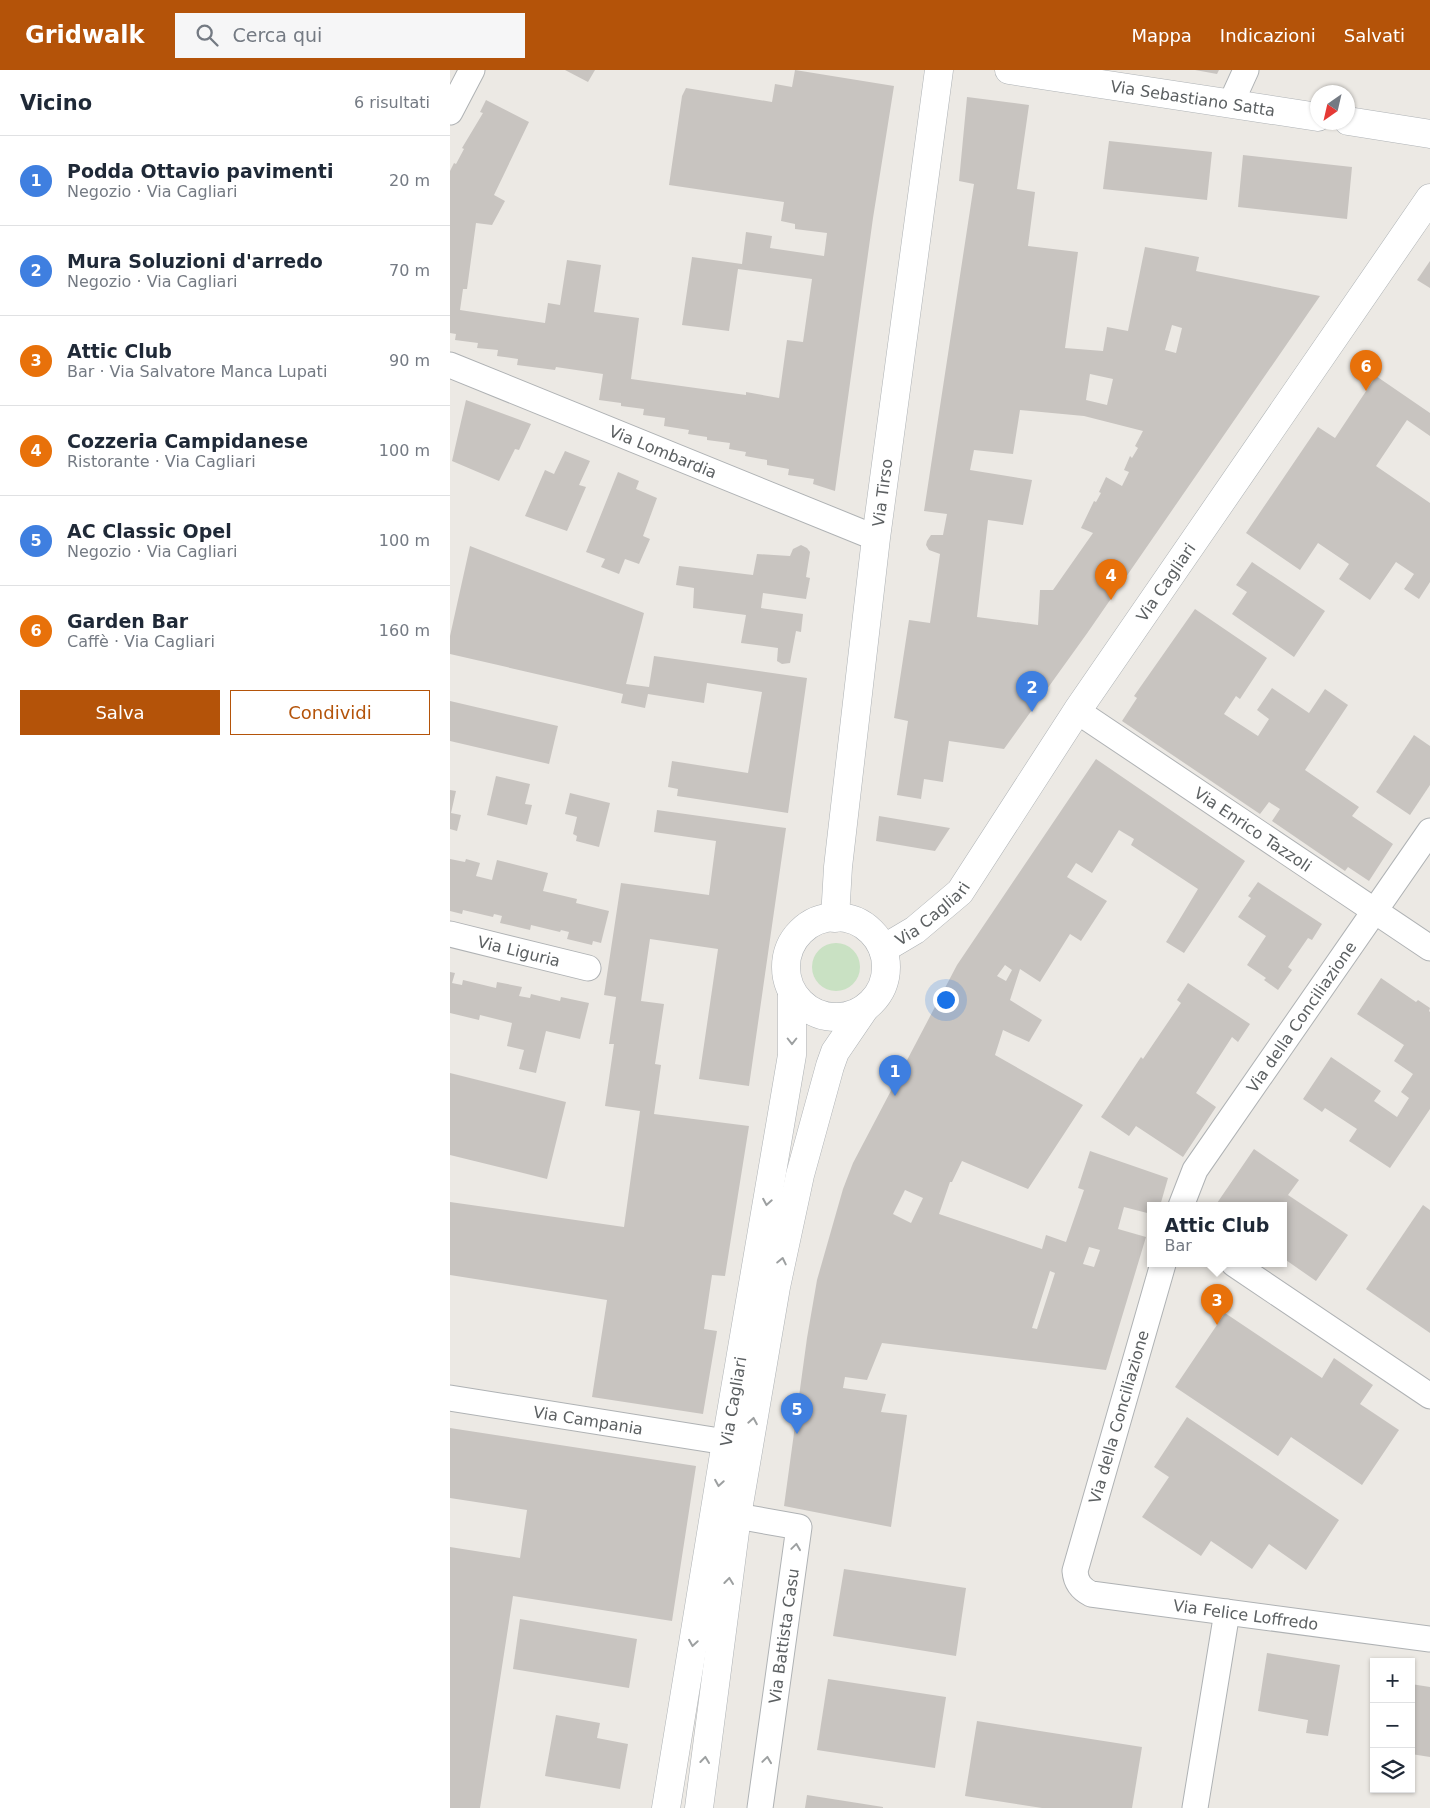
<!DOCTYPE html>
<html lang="it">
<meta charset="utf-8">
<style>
:root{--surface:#fff;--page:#f6f6f7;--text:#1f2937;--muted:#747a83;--line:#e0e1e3;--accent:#b45309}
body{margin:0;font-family:"DejaVu Sans",sans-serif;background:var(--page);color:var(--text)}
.controls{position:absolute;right:15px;bottom:15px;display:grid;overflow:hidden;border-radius:0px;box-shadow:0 1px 4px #0004}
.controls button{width:45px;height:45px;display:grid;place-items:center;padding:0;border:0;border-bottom:1px solid var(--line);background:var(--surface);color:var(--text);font:25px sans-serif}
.compass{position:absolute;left:860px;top:15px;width:45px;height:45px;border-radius:50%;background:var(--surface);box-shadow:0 1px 4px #0004;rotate:214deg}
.you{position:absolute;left:495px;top:929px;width:18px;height:18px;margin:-12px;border:4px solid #fff;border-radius:50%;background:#1a73e8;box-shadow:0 0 0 8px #1a73e833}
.badge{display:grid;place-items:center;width:32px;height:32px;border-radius:50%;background:var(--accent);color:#fff;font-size:16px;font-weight:700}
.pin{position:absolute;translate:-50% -41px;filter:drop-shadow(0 1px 2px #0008)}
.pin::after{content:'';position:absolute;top:26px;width:18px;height:15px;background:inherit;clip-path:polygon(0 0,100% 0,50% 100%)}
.popup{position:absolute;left:697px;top:1132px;width:140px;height:65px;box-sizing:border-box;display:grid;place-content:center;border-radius:0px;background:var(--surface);filter:drop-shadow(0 1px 4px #0005);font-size:16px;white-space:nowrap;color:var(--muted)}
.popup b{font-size:19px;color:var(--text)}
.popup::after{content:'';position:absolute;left:50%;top:100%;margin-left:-10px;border:10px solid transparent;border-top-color:var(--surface)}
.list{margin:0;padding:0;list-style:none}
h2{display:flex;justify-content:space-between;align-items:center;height:65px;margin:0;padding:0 20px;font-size:21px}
h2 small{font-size:16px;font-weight:400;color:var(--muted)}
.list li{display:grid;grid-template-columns:32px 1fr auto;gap:15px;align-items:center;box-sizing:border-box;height:90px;padding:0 20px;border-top:1px solid var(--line)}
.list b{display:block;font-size:19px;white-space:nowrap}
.list p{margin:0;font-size:16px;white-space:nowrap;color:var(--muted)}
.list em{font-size:16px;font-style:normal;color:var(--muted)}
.actions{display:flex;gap:10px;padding:15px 20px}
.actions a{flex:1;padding:11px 0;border:1px solid var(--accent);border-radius:0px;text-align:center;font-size:18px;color:var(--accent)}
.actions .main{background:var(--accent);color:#fff}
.icon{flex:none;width:28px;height:28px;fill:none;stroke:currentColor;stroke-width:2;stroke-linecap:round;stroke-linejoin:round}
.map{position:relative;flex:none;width:980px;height:1738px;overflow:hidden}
header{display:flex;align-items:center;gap:30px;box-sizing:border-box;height:70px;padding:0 25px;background:var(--accent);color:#fff}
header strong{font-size:24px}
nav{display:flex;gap:28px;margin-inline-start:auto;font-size:18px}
.search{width:350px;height:45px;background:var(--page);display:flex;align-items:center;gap:12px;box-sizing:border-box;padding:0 18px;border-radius:0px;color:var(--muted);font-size:19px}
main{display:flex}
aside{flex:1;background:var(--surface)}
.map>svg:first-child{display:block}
.green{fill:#c9e1c3}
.building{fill:#c8c4c0;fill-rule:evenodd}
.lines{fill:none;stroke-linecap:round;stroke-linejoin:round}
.street-casing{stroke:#afb2b4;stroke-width:27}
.secondary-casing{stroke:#aeb2b5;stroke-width:29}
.street{stroke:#fff;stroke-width:25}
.secondary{stroke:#fff;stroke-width:28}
.oneway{stroke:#9da0a1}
.labels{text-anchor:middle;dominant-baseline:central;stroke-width:4;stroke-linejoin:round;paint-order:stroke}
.street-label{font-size:16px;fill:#5c6062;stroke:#fff}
</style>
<header>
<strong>Gridwalk</strong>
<div class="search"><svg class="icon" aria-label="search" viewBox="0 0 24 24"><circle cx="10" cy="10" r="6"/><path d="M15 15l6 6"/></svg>Cerca qui</div>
<nav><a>Mappa</a><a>Indicazioni</a><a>Salvati</a></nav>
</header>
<main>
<aside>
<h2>Vicino<small>6 risultati</small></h2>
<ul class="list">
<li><span class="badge" style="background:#3f7fe0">1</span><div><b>Podda Ottavio pavimenti</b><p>Negozio · Via Cagliari</p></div><em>20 m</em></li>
<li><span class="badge" style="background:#3f7fe0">2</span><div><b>Mura Soluzioni d'arredo</b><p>Negozio · Via Cagliari</p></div><em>70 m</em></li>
<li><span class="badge" style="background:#e8710a">3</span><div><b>Attic Club</b><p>Bar · Via Salvatore Manca Lupati</p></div><em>90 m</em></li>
<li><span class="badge" style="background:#e8710a">4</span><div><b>Cozzeria Campidanese</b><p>Ristorante · Via Cagliari</p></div><em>100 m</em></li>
<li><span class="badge" style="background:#3f7fe0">5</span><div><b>AC Classic Opel</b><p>Negozio · Via Cagliari</p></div><em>100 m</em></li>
<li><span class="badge" style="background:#e8710a">6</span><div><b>Garden Bar</b><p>Caffè · Via Cagliari</p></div><em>160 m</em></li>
</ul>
<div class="actions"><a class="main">Salva</a><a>Condividi</a></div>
</aside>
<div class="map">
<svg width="980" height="1738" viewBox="0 0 980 1738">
<rect width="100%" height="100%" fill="#ece9e4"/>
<circle class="green" cx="386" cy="897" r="24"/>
<g class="building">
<path d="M 115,0 L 145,0 L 138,12 Z"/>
<path d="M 345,0 L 444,16 L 423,148 L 385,421 L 363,414 L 364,409 L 338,405 L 339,399 L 317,395 L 317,390 L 295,386 L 296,382 L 279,379 L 280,373 L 257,370 L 257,367 L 238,364 L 239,360 L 214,356 L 215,348 L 193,345 L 194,339 L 171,336 L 171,333 L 149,330 L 153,304 L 106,297 L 105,300 L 67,295 L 68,289 L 47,286 L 48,280 L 27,278 L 28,273 L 5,270 L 6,264 L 0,263 L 0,101 L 4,93 L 6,94 L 14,79 L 12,78 L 33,43 L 30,42 L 36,30 L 79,52 L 44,125 L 55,131 L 42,155 L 26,153 L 17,219 L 13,219 L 10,240 L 95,253 L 98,233 L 110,235 L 117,190 L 151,195 L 144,242 L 189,248 L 181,309 L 296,325 L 296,322 L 329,328 L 337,270 L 353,272 L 362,209 L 288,199 L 279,261 L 232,255 L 242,187 L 292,194 L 296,162 L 322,166 L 320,178 L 374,186 L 377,163 L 345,159 L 345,154 L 331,151 L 334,132 L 219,115 L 232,26 L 236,18 L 322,32 L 325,14 L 342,17 Z"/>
<path d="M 745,0 L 769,0 L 767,4 Z"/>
<path d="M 517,27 L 579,35 L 567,119 L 585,122 L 578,176 L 628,182 L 615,278 L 653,281 L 657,257 L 678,261 L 695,177 L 749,187 L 746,201 L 870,226 L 638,562 L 554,679 L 499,671 L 493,712 L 474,709 L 471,729 L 447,725 L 458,651 L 444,648 L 459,550 L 480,553 L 490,484 L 479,480 L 476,475 L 477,471 L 481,465 L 493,465 L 497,444 L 474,441 L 524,114 L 509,111 ZM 722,255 L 732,258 L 726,283 L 715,280 ZM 640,304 L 663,309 L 657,335 L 636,330 ZM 570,340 L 634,346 L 693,361 L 685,376 L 688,378 L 682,388 L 680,386 L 674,400 L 679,402 L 672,416 L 656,407 L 649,422 L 651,423 L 646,432 L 644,431 L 631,458 L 643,463 L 603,520 L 590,520 L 588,555 L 527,547 L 538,450 L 573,455 L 582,410 L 520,400 L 524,380 L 563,384 Z"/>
<path d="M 659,71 L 762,82 L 757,130 L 653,119 Z"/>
<path d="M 793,85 L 902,97 L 897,149 L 788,137 Z"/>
<path d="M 980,191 L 980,218 L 967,210 Z"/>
<path d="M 926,306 L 980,343 L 980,366 L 957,350 L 926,396 L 980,433 L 980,512 L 969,529 L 954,519 L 964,504 L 946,492 L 920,530 L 889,509 L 899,494 L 868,473 L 850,500 L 796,463 L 868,357 L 885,368 Z"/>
<path d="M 16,330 L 81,354 L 69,380 L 65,379 L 49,411 L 2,391 Z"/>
<path d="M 115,381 L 140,391 L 129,415 L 136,417 L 117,461 L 75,446 L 95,400 L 104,404 Z"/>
<path d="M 168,402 L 189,411 L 186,419 L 207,428 L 193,466 L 200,469 L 189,494 L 175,489 L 169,504 L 151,497 L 155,489 L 136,482 Z"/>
<path d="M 351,475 L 357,478 L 360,482 L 356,507 L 360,508 L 356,529 L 313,523 L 311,538 L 353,544 L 351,562 L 346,561 L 340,593 L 332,594 L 327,591 L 328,578 L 291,573 L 296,545 L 243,538 L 244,518 L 226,515 L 229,496 L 303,505 L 307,484 L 340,486 L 343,479 Z"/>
<path d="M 20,476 L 194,543 L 176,614 L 199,617 L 204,586 L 357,608 L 338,743 L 227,726 L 228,719 L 218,717 L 222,691 L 298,703 L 312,622 L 257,613 L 254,633 L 198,624 L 195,638 L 171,633 L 173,624 L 0,584 L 0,566 Z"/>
<path d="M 802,492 L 875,541 L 844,587 L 782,544 L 797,522 L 786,515 Z"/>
<path d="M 745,539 L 817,588 L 790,629 L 786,626 L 774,644 L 808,666 L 819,649 L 807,640 L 822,618 L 859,643 L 875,619 L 898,635 L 855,700 L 909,737 L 902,746 L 943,774 L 919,811 L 898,797 L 895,801 L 822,751 L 830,739 L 819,732 L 810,744 L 672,651 L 687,628 L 684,626 Z"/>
<path d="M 0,631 L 108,656 L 99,694 L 0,671 Z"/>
<path d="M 964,665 L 980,676 L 980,715 L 960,745 L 926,722 Z"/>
<path d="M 646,689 L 795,791 L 734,883 L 716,872 L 748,819 L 681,775 L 684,769 L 669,760 L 642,803 L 626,793 L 617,807 L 657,831 L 631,871 L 620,864 L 590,912 L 570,899 L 560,930 L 592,950 L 579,972 L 553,960 L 545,985 L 633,1035 L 578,1119 L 512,1091 L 502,1112 L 500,1112 L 489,1144 L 592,1179 L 596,1165 L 616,1172 L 634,1120 L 628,1118 L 640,1081 L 718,1108 L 710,1136 L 701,1136 L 701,1144 L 674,1137 L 668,1159 L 696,1167 L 656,1300 L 432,1273 L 417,1310 L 395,1307 L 393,1318 L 436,1324 L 431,1342 L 457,1345 L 441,1457 L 334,1436 L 357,1268 L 367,1210 L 393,1119 L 403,1093 L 507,895 ZM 555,895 L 562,900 L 556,911 L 547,906 ZM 455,1120 L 473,1128 L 461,1153 L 443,1144 ZM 639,1177 L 650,1180 L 644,1197 L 633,1194 ZM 600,1201 L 605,1203 L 587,1259 L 582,1258 Z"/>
<path d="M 46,706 L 80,714 L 75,734 L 82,735 L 77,755 L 37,745 Z"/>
<path d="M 0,720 L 6,721 L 1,743 L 11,745 L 7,761 L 0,759 Z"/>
<path d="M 120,723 L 160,733 L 149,777 L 126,771 L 127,766 L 123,764 L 127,747 L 115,744 Z"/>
<path d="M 207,740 L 336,758 L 299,1016 L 249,1009 L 268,879 L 200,869 L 191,931 L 214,934 L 205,994 L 211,995 L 204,1044 L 299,1056 L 275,1206 L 262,1205 L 254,1259 L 267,1261 L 253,1344 L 142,1327 L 157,1230 L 0,1205 L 0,1132 L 174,1157 L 190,1041 L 155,1036 L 164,974 L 159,974 L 166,927 L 154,925 L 171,813 L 259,825 L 266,771 L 204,762 Z"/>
<path d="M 429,746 L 500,758 L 485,781 L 426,771 Z"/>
<path d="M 0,789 L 15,792 L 16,789 L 30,793 L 26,806 L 42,810 L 47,790 L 98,803 L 93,821 L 127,829 L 126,833 L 159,841 L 151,873 L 143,871 L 142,875 L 117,869 L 119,862 L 111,860 L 110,862 L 81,855 L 80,860 L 50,853 L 52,846 L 44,844 L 43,847 L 13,840 L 12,844 L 0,841 Z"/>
<path d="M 808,812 L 872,854 L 862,870 L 858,868 L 838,897 L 842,900 L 828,920 L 814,910 L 816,908 L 797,895 L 816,866 L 788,847 L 801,828 L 798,826 Z"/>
<path d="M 0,902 L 5,903 L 2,913 L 12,915 L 13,910 L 46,918 L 47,912 L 72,917 L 69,926 L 80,928 L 81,924 L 110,931 L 111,927 L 139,933 L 130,969 L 96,961 L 86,1003 L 69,999 L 74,980 L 57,976 L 62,953 L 30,945 L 29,950 L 0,943 Z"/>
<path d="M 931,908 L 966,932 L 968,930 L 980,938 L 979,941 L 980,942 L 980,1039 L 940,1098 L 899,1071 L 907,1059 L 875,1038 L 872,1042 L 853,1029 L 881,987 L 931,1021 L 924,1031 L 947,1047 L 959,1028 L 951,1022 L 963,1004 L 944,991 L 954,975 L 907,944 Z"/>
<path d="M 738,913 L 800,954 L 788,972 L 782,967 L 746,1023 L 766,1037 L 733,1087 L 686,1056 L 679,1066 L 651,1047 L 691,987 L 693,989 L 731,933 L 727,930 Z"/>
<path d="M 0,1003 L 116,1032 L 97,1109 L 0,1085 Z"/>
<path d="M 804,1079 L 849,1110 L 838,1125 L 898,1165 L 866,1211 L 833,1188 L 833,1136 L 765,1136 Z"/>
<path d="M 973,1135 L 980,1140 L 980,1263 L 916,1219 Z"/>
<path d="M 775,1243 L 872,1308 L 884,1288 L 923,1315 L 910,1334 L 949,1360 L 912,1415 L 841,1367 L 828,1386 L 725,1317 Z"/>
<path d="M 737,1347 L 889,1450 L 856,1500 L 819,1474 L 802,1499 L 761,1471 L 751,1486 L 692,1447 L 719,1407 L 704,1397 Z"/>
<path d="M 0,1358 L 246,1396 L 222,1551 L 63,1526 L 30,1738 L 0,1738 L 0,1477 L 70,1488 L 77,1440 L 0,1428 Z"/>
<path d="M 394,1499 L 516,1518 L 506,1586 L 383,1566 Z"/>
<path d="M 70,1549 L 187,1569 L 179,1618 L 63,1599 Z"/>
<path d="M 817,1583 L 890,1595 L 878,1666 L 856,1663 L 858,1650 L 808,1641 Z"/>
<path d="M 378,1609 L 496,1627 L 485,1698 L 367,1680 Z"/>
<path d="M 961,1614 L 980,1617 L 980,1687 L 961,1684 Z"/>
<path d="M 106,1645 L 150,1653 L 147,1668 L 178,1674 L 170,1719 L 95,1706 Z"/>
<path d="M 527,1651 L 692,1677 L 682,1738 L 592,1738 L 515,1726 Z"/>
<path d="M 357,1725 L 433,1737 L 433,1738 L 355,1738 Z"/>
</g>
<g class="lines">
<g class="street-casing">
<g id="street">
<path d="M 781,33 L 796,0"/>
<path d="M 0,42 L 22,0"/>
<path id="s1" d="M 0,295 L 426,468"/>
<path id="s2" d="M 627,641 L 980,878"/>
<path id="s3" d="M 0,864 L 138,898"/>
<path id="s4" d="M 731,1136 L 745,1100 L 980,761"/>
<path id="s5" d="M 713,1194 L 625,1501 C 626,1513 631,1519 641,1524 L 980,1569"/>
<path d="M 784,1194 L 980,1326"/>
<path id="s6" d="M 0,1328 L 276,1372"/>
<path d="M 287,1446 L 349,1457 L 310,1738"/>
<path d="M 745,1738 L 777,1542"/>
</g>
</g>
<g class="secondary-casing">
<g id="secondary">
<path id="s7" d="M 559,0 L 868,47"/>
<path d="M 898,51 L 980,64"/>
<circle cx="386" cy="897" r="50"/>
<path id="s8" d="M 385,848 L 388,797 L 426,468 L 489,0"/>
<path id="s9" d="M 433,879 L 465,860 L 510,822 L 627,641 L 980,128"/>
<path id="s10" d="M 216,1738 L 276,1372 L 342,985 L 342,923"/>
<path d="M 249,1738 L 287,1446 L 326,1217 L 350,1105 L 380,996 L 385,982 L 415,938"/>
</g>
</g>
<use href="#street" class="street"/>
<use href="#secondary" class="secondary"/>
</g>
<defs><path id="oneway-chevron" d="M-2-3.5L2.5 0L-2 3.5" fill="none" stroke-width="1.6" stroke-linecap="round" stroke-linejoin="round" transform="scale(1.25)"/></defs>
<g class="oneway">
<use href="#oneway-chevron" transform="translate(342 971) rotate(90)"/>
<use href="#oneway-chevron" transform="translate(317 1132) rotate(100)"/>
<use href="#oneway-chevron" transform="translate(332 1191) rotate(-78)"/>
<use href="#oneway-chevron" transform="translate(303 1351) rotate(-80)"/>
<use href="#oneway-chevron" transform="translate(269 1413) rotate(99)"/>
<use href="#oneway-chevron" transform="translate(346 1477) rotate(-82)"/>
<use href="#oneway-chevron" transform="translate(279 1511) rotate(-83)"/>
<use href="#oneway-chevron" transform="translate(243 1573) rotate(99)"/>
<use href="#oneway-chevron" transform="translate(255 1690) rotate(-83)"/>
<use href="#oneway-chevron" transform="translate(317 1690) rotate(-82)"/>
</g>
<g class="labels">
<g class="street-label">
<text stroke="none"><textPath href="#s7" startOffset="186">Via Sebastiano Satta</textPath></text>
<text stroke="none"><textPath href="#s1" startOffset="230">Via Lombardia</textPath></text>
<text stroke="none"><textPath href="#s8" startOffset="428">Via Tirso</textPath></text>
<text stroke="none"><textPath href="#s9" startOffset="468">Via Cagliari</textPath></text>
<text stroke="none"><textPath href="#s2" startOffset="212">Via Enrico Tazzoli</textPath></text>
<text stroke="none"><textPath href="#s9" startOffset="61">Via Cagliari</textPath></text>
<text stroke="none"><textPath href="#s3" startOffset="71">Via Liguria</textPath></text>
<text stroke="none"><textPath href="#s4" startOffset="225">Via della Conciliazione</textPath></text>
<text stroke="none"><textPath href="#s10" startOffset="412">Via Cagliari</textPath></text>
<text transform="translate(669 1347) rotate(-74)">Via della Conciliazione</text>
<text stroke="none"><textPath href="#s6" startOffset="140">Via Campania</textPath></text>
<text stroke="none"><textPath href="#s5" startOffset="505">Via Felice Loffredo</textPath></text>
<text transform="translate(334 1566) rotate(-82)">Via Battista Casu</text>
</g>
</g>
</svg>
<div class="controls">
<button>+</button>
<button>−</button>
<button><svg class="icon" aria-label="layers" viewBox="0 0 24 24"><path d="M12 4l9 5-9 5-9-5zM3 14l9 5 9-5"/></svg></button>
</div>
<svg class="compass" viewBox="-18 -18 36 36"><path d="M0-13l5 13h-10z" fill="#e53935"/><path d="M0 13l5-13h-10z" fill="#747a83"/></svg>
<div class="you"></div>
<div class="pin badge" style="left:445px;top:1026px;background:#3f7fe0">1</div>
<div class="pin badge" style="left:582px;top:642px;background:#3f7fe0">2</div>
<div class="pin badge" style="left:767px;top:1255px;background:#e8710a">3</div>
<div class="popup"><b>Attic Club</b>Bar</div>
<div class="pin badge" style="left:661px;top:530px;background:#e8710a">4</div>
<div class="pin badge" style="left:347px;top:1364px;background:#3f7fe0">5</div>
<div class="pin badge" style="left:916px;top:321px;background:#e8710a">6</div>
</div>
</main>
